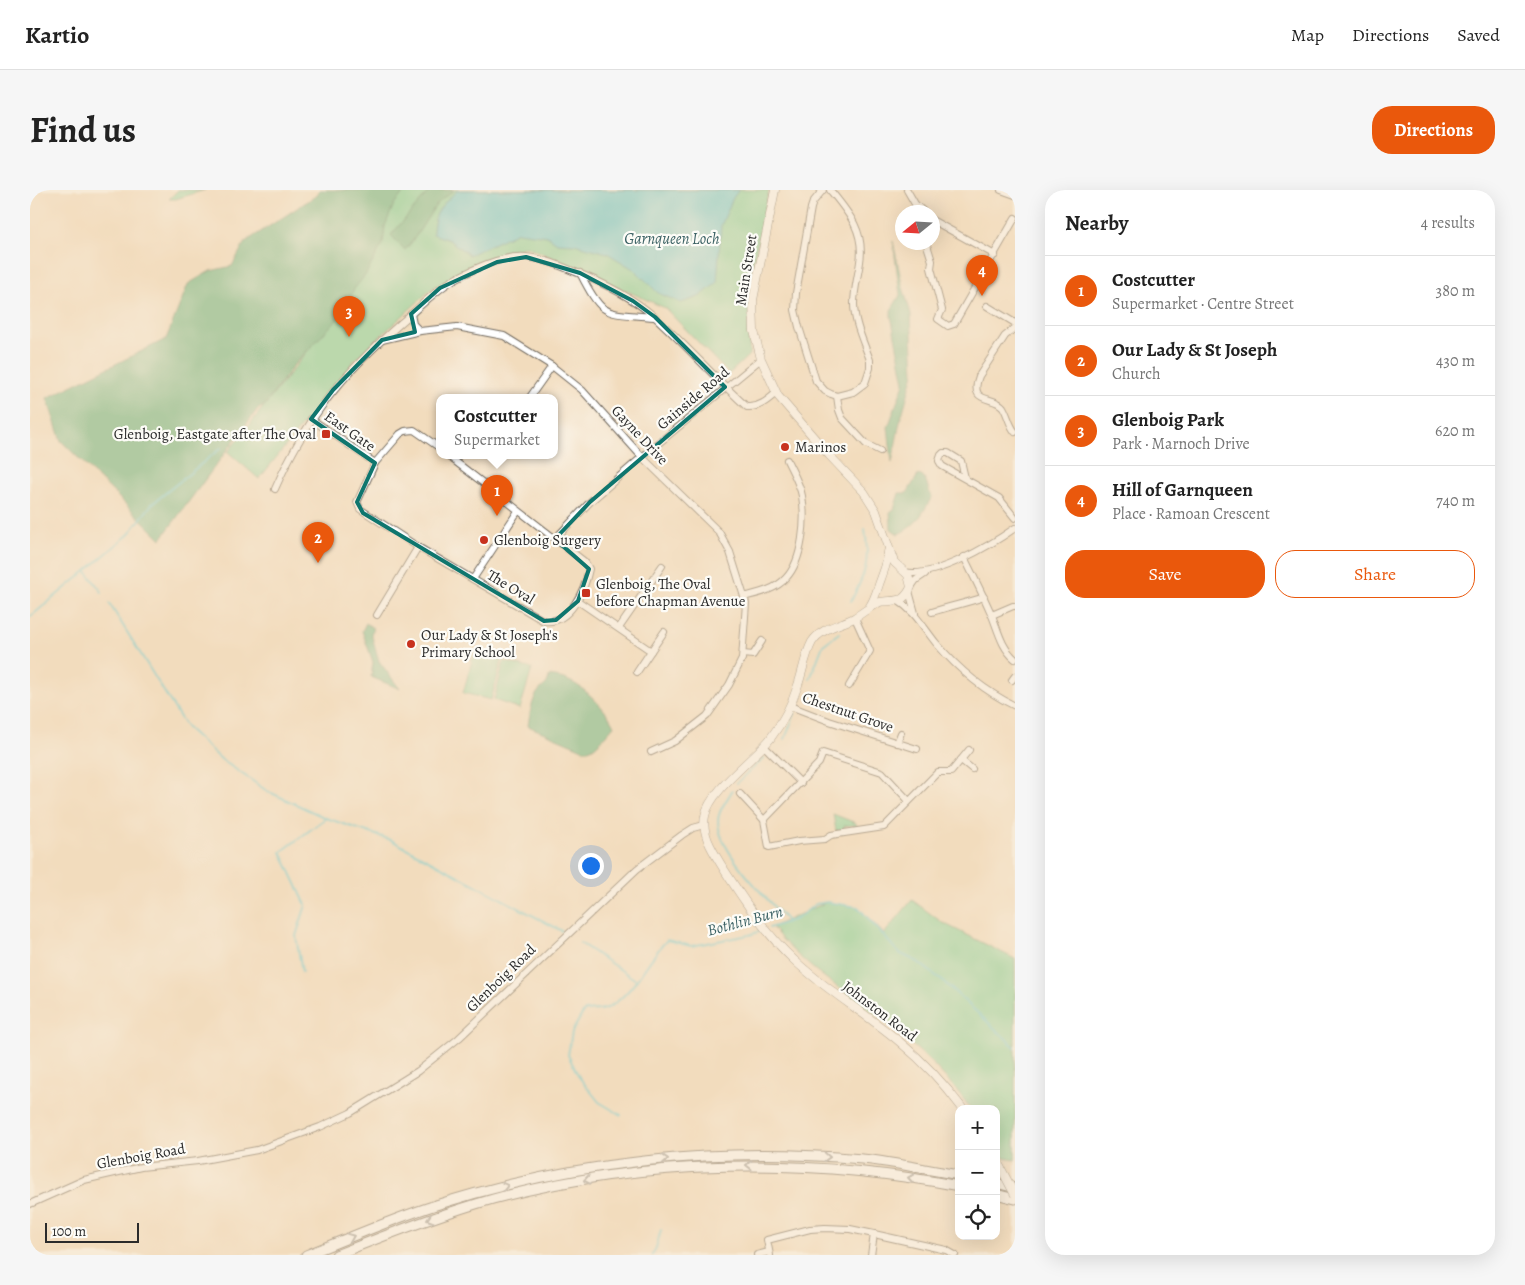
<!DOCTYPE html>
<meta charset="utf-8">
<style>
:root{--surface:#fff;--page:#f6f6f6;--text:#222;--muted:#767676;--line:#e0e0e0;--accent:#ea580c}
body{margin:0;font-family:Alegreya,serif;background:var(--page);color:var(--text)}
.controls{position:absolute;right:15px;bottom:15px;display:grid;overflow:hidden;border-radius:10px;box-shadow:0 5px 20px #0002}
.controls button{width:45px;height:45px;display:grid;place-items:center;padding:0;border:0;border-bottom:1px solid var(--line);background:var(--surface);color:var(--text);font:25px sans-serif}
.compass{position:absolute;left:865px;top:15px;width:45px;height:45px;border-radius:50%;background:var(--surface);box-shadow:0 5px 20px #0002;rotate:252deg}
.scale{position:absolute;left:15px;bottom:12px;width:94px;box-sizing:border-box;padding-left:5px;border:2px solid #2b2b2b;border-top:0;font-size:14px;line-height:18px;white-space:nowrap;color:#2b2b2b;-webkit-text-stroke:4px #fdfcf7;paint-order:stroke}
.you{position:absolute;left:560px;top:675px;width:18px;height:18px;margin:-12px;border:4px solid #fff;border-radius:50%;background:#1a73e8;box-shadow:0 0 0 8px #1a73e833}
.badge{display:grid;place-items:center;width:32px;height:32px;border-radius:50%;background:var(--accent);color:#fff;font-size:16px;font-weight:700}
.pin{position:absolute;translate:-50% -41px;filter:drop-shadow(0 1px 2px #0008)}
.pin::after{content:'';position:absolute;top:26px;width:18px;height:15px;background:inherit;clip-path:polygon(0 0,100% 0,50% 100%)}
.popup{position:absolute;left:406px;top:204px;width:122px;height:65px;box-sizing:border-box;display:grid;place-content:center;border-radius:10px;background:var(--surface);filter:drop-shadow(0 1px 4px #0005);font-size:16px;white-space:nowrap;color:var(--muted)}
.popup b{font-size:19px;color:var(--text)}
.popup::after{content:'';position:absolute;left:50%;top:100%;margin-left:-10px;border:10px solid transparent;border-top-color:var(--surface)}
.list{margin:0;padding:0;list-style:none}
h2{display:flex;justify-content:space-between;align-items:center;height:65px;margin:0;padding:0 20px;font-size:21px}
h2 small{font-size:16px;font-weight:400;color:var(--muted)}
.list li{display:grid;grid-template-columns:32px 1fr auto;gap:15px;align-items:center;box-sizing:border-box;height:70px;padding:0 20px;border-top:1px solid var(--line)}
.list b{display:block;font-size:19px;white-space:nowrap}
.list p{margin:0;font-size:16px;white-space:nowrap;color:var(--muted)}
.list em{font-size:16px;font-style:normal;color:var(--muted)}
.actions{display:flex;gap:10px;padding:15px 20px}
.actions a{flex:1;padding:11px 0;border:1px solid var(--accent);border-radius:20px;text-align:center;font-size:18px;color:var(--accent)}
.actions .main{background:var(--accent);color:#fff}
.icon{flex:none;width:28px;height:28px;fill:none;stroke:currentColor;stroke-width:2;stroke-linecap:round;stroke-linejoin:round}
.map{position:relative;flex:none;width:985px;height:1065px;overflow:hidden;border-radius:20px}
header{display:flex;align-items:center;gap:30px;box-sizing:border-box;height:70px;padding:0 25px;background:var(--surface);border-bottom:1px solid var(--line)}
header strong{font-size:24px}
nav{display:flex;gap:28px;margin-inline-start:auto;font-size:18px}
.intro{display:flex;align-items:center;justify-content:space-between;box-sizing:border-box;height:120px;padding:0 30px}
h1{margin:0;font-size:35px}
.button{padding:12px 22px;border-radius:20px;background:var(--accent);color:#fff;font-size:18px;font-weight:700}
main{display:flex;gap:30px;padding:0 30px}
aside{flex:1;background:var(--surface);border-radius:20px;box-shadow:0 5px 20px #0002}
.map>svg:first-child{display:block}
.green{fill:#78d298;stroke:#527e62}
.forest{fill:#62b480;stroke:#467056}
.water{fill:#5cc9d2;stroke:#447a7e}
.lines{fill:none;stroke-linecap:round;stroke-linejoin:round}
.stream{stroke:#5cc9d2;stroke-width:2}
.minor-casing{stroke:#71695e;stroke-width:8}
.major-casing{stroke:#71695e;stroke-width:9}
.highway-casing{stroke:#71695e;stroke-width:11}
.minor{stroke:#fff;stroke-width:6}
.major{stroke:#fff;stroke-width:8}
.highway{stroke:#fff;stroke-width:9}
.major-bridge-casing{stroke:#71695e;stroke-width:9;stroke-linecap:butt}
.major-bridge{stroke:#fff;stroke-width:8}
.oneway{stroke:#a0a0a0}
.marked{fill:none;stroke:#0f766e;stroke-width:4;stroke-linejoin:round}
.poi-dot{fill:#c8321e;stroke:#fdfcf7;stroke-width:2}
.labels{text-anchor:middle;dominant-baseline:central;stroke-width:4.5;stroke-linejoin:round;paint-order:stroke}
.street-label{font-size:15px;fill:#2b2b2b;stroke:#fdfcf7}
.poi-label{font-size:15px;fill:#2b2b2b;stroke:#fdfcf7;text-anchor:start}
.water-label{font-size:16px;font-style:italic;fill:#3c6265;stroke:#fdfcf7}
</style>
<header>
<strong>Kartio</strong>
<nav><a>Map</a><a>Directions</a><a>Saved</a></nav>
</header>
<div class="intro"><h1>Find us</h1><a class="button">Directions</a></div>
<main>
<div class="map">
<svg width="985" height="1065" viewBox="0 0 985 1065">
<rect width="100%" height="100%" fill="#fdfcf7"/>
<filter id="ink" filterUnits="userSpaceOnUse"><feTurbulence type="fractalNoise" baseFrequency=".02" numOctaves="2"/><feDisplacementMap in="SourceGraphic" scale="10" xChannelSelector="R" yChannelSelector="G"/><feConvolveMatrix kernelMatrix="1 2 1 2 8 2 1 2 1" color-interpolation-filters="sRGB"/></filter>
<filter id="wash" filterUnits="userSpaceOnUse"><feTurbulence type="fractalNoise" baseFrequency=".0096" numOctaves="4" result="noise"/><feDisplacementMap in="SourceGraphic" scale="20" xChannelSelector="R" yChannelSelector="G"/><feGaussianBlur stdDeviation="1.12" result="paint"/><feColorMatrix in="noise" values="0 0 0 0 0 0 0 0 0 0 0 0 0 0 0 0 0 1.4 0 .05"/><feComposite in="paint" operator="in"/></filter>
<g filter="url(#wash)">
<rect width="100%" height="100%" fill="#f2dcbd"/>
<g class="green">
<path d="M 148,0 L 175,0 L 146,9 L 139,9 Z"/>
<path d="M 345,0 L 739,0 L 722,79 L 719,165 L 699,184 L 635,118 L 496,56 L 405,96 L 325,170 L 229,289 L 198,262 L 294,140 Z"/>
<path d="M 444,463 L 472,470 L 461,510 L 433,503 Z"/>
<path d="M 474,471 L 502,479 L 490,519 L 464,510 Z"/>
<path d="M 803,624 L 826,633 L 827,638 L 825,639 L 824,635 L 814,636 L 815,640 L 806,641 Z"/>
<path d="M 882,710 L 913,733 L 985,769 L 985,970 L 974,968 L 966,956 L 966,919 L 941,919 C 912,878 874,846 834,816 C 801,792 767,770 742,737 L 797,712 L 828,717 L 854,744 Z"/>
</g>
<g class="forest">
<path d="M 289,0 L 376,0 L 364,14 L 355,36 L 353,53 L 336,84 L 324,99 L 311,125 L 264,175 L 235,215 L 227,220 L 131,349 L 31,251 L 17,208 L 136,149 L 158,94 L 180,81 L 202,76 L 215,52 L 287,5 Z"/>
<path d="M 400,0 L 424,0 C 419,4 413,8 408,13 C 396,28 388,46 375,60 L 361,45 Z"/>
<path d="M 863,51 L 872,94 L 881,124 L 884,183 L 870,232 L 862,273 L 858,237 L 874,193 L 861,126 L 861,120 L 870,105 Z"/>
<path d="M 888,285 L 894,287 C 898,294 898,300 902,307 C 891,325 888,335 868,344 L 861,339 L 860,322 L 864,319 L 869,303 L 877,303 Z"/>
<path d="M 336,433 L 344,439 L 341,443 L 349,471 L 370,499 L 341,487 L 343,472 L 332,441 Z"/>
<path d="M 519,486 C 526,487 533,488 539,491 C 555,497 578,521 584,536 C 578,542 565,560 558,560 C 555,561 552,559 550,558 L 498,536 C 499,527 502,509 508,502 C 514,494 517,497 519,486 Z"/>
</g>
<path class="water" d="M 428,0 L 709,0 L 703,8 L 691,36 L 687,93 L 669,107 L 651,113 L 628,103 L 605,80 L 577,63 L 544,54 L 527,53 L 517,46 L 488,42 L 439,65 L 419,50 L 403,44 C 403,22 413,14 428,0 Z"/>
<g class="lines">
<g class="stream">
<path d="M 56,381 L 99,344 L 122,314 L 191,258"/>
<path d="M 821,411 C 836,383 840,371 835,339"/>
<path d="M 79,413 L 156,537 L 192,570 L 237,601 L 296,628 L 361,650 L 532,741"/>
<path d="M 0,427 L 56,381 L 72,402"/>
<path d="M 780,489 L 793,455 L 809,443"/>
<path d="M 755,549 L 765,523"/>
<path d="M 707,593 L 734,568"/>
<path d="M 702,601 C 698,608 691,617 689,625 C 680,654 739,710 757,731"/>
<path d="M 739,738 L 766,729 L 786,714 L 797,712 L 828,717 L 869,763 L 888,772 L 915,793 L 985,857"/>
<path d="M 550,753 L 606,790"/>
<path d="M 272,782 L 266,746 L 276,715 L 251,662 L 296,628"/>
<path d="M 591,925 L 569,912 L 549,887 L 538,865 L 542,842 L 554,821 C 561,820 571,821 577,818 C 605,803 616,771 637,750 L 661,756 L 719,745 L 734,740"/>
<path d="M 622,1065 L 626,1058 L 631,1040"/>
</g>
</g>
</g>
<g filter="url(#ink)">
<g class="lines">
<g class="minor-casing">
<g id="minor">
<path d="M 793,0 L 783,12 L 781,18 L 766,103 L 765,120 L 769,137 L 786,191 L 795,201 L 801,204 L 807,206 L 823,202 L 835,193 L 840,178 L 840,170 C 834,153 824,133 824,114 C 824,100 828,86 830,72 C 835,41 818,22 800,0"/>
<path d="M 877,0 L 885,14 L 894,22"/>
<path d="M 971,0 L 985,5"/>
<path d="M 902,30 L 965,65"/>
<path d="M 896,52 L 902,71 L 901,78 L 912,120 L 908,129 L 918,136 L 924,134 L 985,28"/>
<path d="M 550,83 C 574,130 575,122 624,127"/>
<path d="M 957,116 L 985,133"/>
<path d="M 381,124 L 383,134 L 390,141"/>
<path d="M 985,138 L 975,146 L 949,186 C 938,215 964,205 973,217 C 978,225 979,235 985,242"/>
<path d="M 352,150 L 390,141 L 427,137 L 474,146 L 522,176 L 552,200 L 612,267 L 689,342 L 700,362 L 716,413 L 712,469 L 699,495 L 677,526 L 645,551 L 621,562"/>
<path d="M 807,206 L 809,220 L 812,228 L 836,254 L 850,261"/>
<path d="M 500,207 L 522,176"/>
<path d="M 281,229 L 345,273"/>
<path d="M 410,258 L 384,240 L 375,241 L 370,244 L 345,273 L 329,308 L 327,312 L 330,319 L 388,357 L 514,431 C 540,435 555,399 559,379 L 555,372 L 417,265"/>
<path d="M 935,288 L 931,271 L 918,263 L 913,263 L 911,265 L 909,271 L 912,276 L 969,308 L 985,328"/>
<path d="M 245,299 C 277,226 313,184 372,132 C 389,118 405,100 425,89 C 445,78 472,65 496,67 C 512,68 529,75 543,81 C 572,92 602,107 625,127 C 657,156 686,189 717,217 C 729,218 738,210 746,203"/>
<path d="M 525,349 L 560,312 L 612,267 L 731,169"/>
<path d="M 934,367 C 943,385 952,403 960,421 C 968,438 970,456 985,469"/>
<path d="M 875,382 C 904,389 961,355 985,338"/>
<path d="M 443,389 L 488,321"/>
<path d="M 881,397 L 886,390 L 895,384"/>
<path d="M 879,401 L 885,423"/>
<path d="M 714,407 C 729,403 745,400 756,388 C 773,370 776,329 772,306 C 770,294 762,281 757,270"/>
<path d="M 867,410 C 885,421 893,437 906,453 C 928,479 954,501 985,516"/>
<path d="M 548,411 L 621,461 L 607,482"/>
<path d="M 902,422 C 920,416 937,413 954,407"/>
<path d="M 347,425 L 388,357"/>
<path d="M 962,425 L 983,416 L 985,416"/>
<path d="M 589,438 L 632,376"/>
<path d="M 621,461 L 634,442"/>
<path d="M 713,464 L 723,465 L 732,451"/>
<path d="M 982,490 L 985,486"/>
<path d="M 819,496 L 840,461 L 825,428"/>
<path d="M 760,516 L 799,531 L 887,559"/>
<path d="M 867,553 L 871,543"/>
<path d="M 734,556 L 771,593"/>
<path d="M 931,570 L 942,579"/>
<path d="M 710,604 L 734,630"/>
<path d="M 879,611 L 852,582 L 793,563 L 789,573 L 734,630 L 739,657 L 769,651 L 795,649 L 801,645 L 854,637 L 908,582 L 921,582 L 939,560"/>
<path d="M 0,1014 L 54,990 L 111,977 L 168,971 L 227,960 L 290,937 L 320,923 L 388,881 L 429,848 L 607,679 L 652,645 L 663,638 L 674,635"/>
<path d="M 727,1065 L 739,1062"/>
<path d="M 740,1065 L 737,1050 L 780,1039 L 795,1038 L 820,1039 L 844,1044"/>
<path d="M 841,1065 L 844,1044 L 916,1060 L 925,1065"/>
</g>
</g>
<g class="major-casing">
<g id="major">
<path d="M 745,0 L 723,110 L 724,141 L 731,169 L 748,206 L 799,265 L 834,302 L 846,321 L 864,372 L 878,385 L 881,397 C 879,402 876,406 872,409 C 865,412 857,410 850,412 C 840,416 833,423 824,428 C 810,435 791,438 782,452 C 775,465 773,481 768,495 C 762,514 752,533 740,549 C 724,569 679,601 675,626 C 671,646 685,664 695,681 C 715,712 736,744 764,770 C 797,801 837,824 871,853 C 894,872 915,895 933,919"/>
<path d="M 840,416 C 846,407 847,399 851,389 C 854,380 858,372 858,362"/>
</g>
</g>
<g class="highway-casing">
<g id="highway">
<path d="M 966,993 L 985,998"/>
<path d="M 966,1004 L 985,1009"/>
<path d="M 276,1065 C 319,1048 362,1029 406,1015 C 543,971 689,956 832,969 C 864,972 897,980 929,985"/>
<path d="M 306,1065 C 358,1044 410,1024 463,1009 C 615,968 775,967 929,996"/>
</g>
</g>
<use href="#minor" class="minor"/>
<use href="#major" class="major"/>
<use href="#highway" class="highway"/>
<g class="major-bridge-casing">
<path id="major-bridge" d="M 966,969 L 985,1005"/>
</g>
<use href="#major-bridge" class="major-bridge"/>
</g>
<defs><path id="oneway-chevron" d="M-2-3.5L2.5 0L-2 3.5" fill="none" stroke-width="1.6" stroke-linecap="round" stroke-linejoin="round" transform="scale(1.25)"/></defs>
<g class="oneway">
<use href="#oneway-chevron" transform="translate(797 967) rotate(3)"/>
<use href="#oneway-chevron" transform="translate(635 969) rotate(-4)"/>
<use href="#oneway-chevron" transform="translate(719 975) rotate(-180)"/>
<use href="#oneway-chevron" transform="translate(881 988) rotate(-171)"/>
<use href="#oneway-chevron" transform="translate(557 990) rotate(170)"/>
<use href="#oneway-chevron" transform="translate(475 996) rotate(-13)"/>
<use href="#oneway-chevron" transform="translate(400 1029) rotate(161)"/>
<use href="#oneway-chevron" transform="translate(321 1047) rotate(-22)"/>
</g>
</g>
<path d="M0 0H985V1065H0ZM 496,67 L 550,83 L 603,111 L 625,127 L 695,197 L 560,312 L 525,349 L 559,379 L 548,411 L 526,430 L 514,431 L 333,323 L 327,312 L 345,273 L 281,229 L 303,200 L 352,150 L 385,142 L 381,124 L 410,98 L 467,72 Z" fill="#f2dcbd" fill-opacity=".55" fill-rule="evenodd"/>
<path class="marked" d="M 496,67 L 550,83 L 603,111 L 625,127 L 695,197 L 560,312 L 525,349 L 559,379 L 548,411 L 526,430 L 514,431 L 333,323 L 327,312 L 345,273 L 281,229 L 303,200 L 352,150 L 385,142 L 381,124 L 410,98 L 467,72 Z"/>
<g class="poi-dot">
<rect x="291" y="239" width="10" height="10" rx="2.5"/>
<circle cx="755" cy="257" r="5"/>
<circle cx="454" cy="350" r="5"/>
<rect x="551" y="398" width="10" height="10" rx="2.5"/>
<circle cx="381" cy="454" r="5"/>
</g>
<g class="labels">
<g class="street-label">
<text transform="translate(716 80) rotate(-81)">Main Street</text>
<text transform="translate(663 208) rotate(-40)">Gainside Road</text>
<text transform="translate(320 241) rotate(35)">East Gate</text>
<text transform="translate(610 245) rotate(47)">Gayne Drive</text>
<text transform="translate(481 397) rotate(31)">The Oval</text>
<text transform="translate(818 522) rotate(19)">Chestnut Grove</text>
<text transform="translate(471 788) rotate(-44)">Glenboig Road</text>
<text transform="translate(850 821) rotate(37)">Johnston Road</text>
<text transform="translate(111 966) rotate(-10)">Glenboig Road</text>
</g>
<g class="poi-label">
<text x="286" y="244" text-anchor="end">Glenboig, Eastgate after The Oval</text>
<text x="765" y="257">Marinos</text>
<text x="464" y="350">Glenboig Surgery</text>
<text x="566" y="394">Glenboig, The Oval<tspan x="566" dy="17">before Chapman Avenue</tspan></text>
<text x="391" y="445">Our Lady &amp; St Joseph's<tspan x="391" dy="17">Primary School</tspan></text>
</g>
<g class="water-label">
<text x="642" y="49">Garnqueen Loch</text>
<text transform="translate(715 731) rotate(-15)">Bothlin Burn</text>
</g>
</g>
</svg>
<div class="controls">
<button>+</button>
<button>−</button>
<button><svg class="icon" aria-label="locate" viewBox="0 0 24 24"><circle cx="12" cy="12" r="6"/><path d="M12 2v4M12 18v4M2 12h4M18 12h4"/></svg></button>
</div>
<svg class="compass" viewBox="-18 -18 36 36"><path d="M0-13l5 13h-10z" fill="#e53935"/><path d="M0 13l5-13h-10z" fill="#767676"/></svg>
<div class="scale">100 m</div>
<div class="you"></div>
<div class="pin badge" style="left:467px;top:326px">1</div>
<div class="popup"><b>Costcutter</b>Supermarket</div>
<div class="pin badge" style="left:288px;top:373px">2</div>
<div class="pin badge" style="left:319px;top:147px">3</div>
<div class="pin badge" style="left:952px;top:106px">4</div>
</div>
<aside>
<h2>Nearby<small>4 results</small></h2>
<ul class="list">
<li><span class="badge">1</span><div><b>Costcutter</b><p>Supermarket · Centre Street</p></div><em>380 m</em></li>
<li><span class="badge">2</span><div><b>Our Lady &amp; St Joseph</b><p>Church</p></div><em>430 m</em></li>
<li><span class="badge">3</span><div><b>Glenboig Park</b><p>Park · Marnoch Drive</p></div><em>620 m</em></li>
<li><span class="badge">4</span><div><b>Hill of Garnqueen</b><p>Place · Ramoan Crescent</p></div><em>740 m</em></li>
</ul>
<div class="actions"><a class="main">Save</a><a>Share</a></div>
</aside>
</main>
